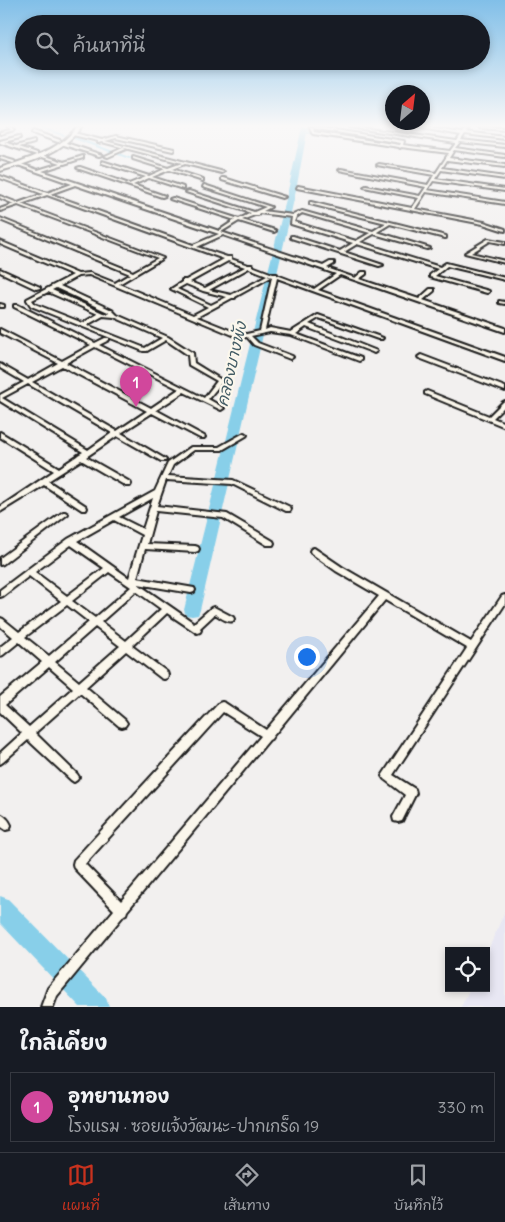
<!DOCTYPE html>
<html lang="th">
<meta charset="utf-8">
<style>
:root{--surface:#171b24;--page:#20242c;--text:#f1f3f6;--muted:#9ea1a6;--line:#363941;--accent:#c8321e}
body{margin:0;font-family:Delius,"Playpen Sans Thai",sans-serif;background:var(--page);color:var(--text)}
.controls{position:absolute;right:15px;bottom:15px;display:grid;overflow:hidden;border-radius:0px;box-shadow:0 2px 8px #0003}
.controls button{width:45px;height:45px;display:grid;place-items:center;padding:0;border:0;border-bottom:1px solid var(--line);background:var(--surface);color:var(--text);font:25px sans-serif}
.compass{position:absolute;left:385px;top:85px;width:45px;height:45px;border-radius:50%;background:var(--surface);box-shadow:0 2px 8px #0003;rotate:28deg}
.you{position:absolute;left:306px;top:656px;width:18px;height:18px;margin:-12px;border:4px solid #fff;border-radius:50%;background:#1a73e8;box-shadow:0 0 0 8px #1a73e833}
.badge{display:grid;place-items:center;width:32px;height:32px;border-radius:50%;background:var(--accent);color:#fff;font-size:16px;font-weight:700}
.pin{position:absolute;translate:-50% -41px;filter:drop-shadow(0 1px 2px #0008)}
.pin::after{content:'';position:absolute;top:26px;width:18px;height:15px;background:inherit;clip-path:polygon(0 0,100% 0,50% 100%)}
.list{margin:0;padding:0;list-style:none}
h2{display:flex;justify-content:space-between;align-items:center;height:65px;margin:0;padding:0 20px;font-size:21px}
h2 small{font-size:16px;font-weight:400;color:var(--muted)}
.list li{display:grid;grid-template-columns:32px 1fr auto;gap:15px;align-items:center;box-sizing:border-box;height:70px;margin:0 10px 10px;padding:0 10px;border:1px solid var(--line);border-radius:0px}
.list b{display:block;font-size:19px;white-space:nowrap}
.list p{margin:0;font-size:16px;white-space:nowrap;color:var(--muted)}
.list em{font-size:16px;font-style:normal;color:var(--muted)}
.icon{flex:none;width:28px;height:28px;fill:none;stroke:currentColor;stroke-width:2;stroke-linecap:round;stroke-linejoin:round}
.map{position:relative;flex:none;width:505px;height:1007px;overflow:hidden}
.search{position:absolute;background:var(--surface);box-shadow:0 2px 8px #0003;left:15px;right:15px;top:15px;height:55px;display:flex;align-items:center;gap:12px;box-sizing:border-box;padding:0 18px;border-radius:28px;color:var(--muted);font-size:19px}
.sheet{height:145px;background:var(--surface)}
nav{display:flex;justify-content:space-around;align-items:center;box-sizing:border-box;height:70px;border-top:1px solid var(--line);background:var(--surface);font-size:14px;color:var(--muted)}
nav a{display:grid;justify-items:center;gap:2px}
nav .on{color:var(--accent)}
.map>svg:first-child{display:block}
.built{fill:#e8e7f3}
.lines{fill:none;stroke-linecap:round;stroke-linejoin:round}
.canal{fill:#88cfe9;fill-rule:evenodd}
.river{fill:#88cfe9;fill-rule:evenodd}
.street-casing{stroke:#1c1c1c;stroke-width:4}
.secondary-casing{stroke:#1c1c1c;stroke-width:4}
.street{fill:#fbf7ec;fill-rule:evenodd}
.secondary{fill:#fbf7ec;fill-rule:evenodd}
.labels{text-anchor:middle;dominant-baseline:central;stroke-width:4.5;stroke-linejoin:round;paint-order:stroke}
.far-water-label{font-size:16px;font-style:italic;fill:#425b64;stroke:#fbf7ec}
</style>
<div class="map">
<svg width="505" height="1007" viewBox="0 0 505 1007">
<rect width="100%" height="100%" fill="#f2f0ef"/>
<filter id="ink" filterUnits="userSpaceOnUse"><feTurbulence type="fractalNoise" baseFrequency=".02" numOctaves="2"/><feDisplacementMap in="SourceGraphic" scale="10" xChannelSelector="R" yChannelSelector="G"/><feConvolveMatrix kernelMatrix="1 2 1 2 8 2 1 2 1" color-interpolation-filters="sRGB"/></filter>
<g filter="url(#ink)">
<path class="built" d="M 505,911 L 505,1007 L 461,1007 L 470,988 L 486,988 L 486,955 Z"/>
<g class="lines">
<g class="canal">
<path d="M 36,127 L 41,127 L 66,135 L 63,136 Z"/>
<path d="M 304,131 L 360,140 L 362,141 L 360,142 L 303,133 Z"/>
<path d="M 71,136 L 73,136 L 132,158 L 129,159 L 71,138 Z"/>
</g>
<g class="river">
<path d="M 302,127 L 308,127 L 295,195 L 200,610 L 198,615 L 192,616 L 186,615 L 184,610 L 287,195 Z"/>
<path d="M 0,896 L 8,899 L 106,998 L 109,1007 L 80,1007 L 0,923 Z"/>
</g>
<g class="street-casing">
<g id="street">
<path d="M 8,127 L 11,127 L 14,130 L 0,134 L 0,132 L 11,130 Z"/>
<path d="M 310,127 L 316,127 L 404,141 L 403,145 L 450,151 L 456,143 L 349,127 L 355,127 L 457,141 L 461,135 L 416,127 L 422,127 L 463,133 L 467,127 L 469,127 L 466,132 L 505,137 L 505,139 L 465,134 L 461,140 L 505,145 L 505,147 L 460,142 L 455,148 L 505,155 L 505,157 L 454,150 L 449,158 L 505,165 L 505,167 L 447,160 L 442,168 L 505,177 L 505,179 L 441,170 L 435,179 L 505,189 L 505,191 L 433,181 L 427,190 L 505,202 L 505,204 L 426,192 L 415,209 L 484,222 L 505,229 L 505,231 L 483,224 L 297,188 L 298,186 L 412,208 L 419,198 L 364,187 L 366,186 L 420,196 L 426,187 L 339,170 L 341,169 L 428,185 L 434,175 L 377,165 L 379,164 L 436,173 L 449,153 L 401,147 L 400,148 L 399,147 L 313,134 L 312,133 ZM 313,128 L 401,143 L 400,145 L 314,132 Z"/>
<path d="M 479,127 L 505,128 L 505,130 L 480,128 Z"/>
<path d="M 33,131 L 60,140 L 61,141 L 58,142 L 32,133 Z"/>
<path d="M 74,133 L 102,140 L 116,136 L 174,149 L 173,151 L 116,138 L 105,141 L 224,172 L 222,173 L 185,164 L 172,169 L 203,179 L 203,181 L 169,170 L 152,177 L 183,187 L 183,189 L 149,178 L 133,185 L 165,196 L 162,197 L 77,168 L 80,167 L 129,184 L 146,177 L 102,163 L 102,161 L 149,176 L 165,169 L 133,159 L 133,157 L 168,168 L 182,163 L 102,142 L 98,143 L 98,141 L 73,135 Z"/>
<path d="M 19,136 L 20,138 L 4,142 L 16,146 L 34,141 L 34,143 L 19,147 L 37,153 L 37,155 L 0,143 L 0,141 Z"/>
<path d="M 61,142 L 63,142 L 102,155 L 99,156 L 61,144 Z"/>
<path d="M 123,148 L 126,149 L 108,157 L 105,156 Z"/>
<path d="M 39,154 L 64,162 L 83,156 L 83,158 L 42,171 L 219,231 L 220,230 L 235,220 L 170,199 L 173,198 L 239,219 L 251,213 L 186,192 L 189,191 L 254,212 L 266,207 L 203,187 L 204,185 L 271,207 L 263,211 L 293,215 L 302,211 L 373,231 L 386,223 L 310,204 L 310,202 L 311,202 L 446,236 L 446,238 L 445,238 L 390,224 L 377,232 L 430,248 L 427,249 L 374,234 L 360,242 L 440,267 L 446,263 L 505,278 L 505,280 L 447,266 L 435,276 L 489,291 L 489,292 L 487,293 L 430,277 L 430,275 L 438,269 L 357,244 L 344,252 L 383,265 L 379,266 L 291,238 L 291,236 L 293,236 L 340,251 L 353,243 L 291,224 L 292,217 L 259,213 L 258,215 L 255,215 L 242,220 L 275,230 L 276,231 L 274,232 L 239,221 L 221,232 L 323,266 L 330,262 L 334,262 L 334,264 L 327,268 L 355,278 L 362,272 L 366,272 L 366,274 L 359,279 L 419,299 L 430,289 L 434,289 L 434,291 L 423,300 L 505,328 L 505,332 L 340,275 L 318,290 L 505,357 L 505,361 L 277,278 L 265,330 L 270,328 L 291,332 L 318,315 L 383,338 L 382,339 L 378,339 L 319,318 L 309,324 L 377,351 L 374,353 L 372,352 L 306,327 L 296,334 L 361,358 L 361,360 L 359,361 L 291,335 L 270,332 L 251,336 L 258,343 L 292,356 L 293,357 L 290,359 L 254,345 L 247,337 L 240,338 L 89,275 L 78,276 L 60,286 L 112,310 L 117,315 L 168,337 L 193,353 L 194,363 L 223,381 L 208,399 L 224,408 L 221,410 L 219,409 L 184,392 L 156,410 L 204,436 L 205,437 L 204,438 L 200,438 L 152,413 L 121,433 L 165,459 L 166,460 L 165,461 L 161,461 L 117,436 L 86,457 L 130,482 L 131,484 L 130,486 L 126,486 L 81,460 L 48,481 L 86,506 L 87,508 L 86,510 L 82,510 L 44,485 L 0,512 L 0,507 L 54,471 L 0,437 L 0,432 L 59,468 L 77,456 L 78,455 L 83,452 L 0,401 L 0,395 L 24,382 L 0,368 L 0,364 L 28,380 L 58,363 L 0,333 L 0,329 L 62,361 L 91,345 L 14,307 L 14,305 L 18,305 L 95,343 L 105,338 L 109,338 L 109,340 L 99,345 L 204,398 L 217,381 L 189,365 L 188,355 L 166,340 L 147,351 L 143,351 L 31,306 L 27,300 L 27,299 L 73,275 L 0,244 L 0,241 L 78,274 L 90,273 L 115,283 L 130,274 L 0,220 L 0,218 L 133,272 L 158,258 L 18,205 L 0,211 L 0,209 L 14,204 L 0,198 L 0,196 L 18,203 L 43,194 L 0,178 L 0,176 L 47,193 L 72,184 L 15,164 L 18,163 L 38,170 L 61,163 L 39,156 ZM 75,185 L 219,234 L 193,245 L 50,194 ZM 47,195 L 224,259 L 186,280 L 182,280 L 182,282 L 171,289 L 208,307 L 193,315 L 119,284 L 163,258 L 21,204 ZM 302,213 L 370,233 L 356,241 L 294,222 L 296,217 ZM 223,235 L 336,274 L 314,289 L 277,275 L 277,274 L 273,274 L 252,266 L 252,265 L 248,265 L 231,259 L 231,257 L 227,257 L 197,247 ZM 228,261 L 245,267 L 205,288 L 190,282 ZM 249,268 L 272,277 L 260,331 L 242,335 L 197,317 L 232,298 L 235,298 L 235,297 L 271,277 L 267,276 L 231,295 L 209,290 ZM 186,284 L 203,291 L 227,297 L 211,305 L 177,289 ZM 56,288 L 108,312 L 110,314 L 103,313 L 52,290 ZM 48,292 L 98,314 L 83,323 L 35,304 L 32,300 ZM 103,316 L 114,317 L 162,338 L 145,348 L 87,325 ZM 95,347 L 179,389 L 151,408 L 66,363 ZM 62,366 L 147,411 L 117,431 L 32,382 ZM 28,384 L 112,433 L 88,450 L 2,398 Z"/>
<path d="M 0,157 L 14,161 L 15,162 L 13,163 L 0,159 Z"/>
<path d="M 222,178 L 224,178 L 285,197 L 282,198 L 222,180 Z"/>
<path d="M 488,239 L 505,242 L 505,244 L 490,241 L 471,253 L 505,261 L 505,263 L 465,253 Z"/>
<path d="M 0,269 L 40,287 L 40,288 L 36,289 L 0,272 Z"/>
<path d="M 499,301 L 505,302 L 505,304 L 499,303 Z"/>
<path d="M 0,304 L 4,305 L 4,307 L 0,307 Z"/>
<path d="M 421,355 L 505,387 L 505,391 L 419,358 L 418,357 Z"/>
<path d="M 427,391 L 489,416 L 503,402 L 505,401 L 505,406 L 493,418 L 505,423 L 505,427 L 425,394 L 425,392 Z"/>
<path d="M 244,433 L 247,435 L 246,436 L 222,450 L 194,450 L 173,465 L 168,476 L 233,480 L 290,507 L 291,509 L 290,511 L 286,511 L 232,484 L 166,480 L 157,506 L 227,514 L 273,541 L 274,543 L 273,545 L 267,545 L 223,518 L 156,511 L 147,544 L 195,546 L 198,547 L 199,549 L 198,551 L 195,552 L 145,549 L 137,578 L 194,588 L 195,590 L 194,592 L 191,593 L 138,584 L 194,623 L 211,608 L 214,607 L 233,617 L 234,619 L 233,621 C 227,623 220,617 215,614 L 200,628 L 201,630 L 200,632 L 197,633 L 167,613 L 132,646 L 167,672 L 168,675 L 167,678 L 164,679 L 161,678 L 126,651 L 86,687 L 125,720 L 127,723 L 125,726 L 122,727 L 119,726 L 80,693 L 35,733 L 77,774 L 79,777 L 77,780 L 74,782 L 71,780 L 28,740 L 3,762 L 0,764 L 0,753 L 22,733 L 0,712 L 0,697 L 42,662 L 19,642 L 3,655 L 0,656 L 0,647 L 13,637 L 0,626 L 0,618 L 3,619 L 19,632 L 61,601 L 29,576 L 3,596 L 0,597 L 0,590 L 68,539 L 155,491 L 168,463 L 191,447 L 219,447 ZM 153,498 L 143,529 L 119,517 ZM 114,520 L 142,535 L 129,578 L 77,541 ZM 71,545 L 104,568 L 67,596 L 35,572 ZM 109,572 L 131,587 L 95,618 L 72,601 ZM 136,591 L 161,609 L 126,641 L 101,622 ZM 67,605 L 89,622 L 49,656 L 25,637 ZM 95,627 L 120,646 L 79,682 L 55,662 ZM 49,667 L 73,688 L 29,727 L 5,705 Z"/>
<path d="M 63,512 L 65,512 L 68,514 L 3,564 L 0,565 L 0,558 Z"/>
<path d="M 314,548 L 342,567 L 471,642 L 502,596 L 505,595 L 505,604 L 393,775 L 415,789 L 416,793 L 402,821 L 398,822 L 394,821 L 393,817 L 405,795 L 384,779 L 382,776 L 467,648 L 385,600 L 273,736 L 271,739 L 269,740 L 127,911 L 126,914 L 124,915 L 57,996 L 53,1007 L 41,1007 L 48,988 L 114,910 L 74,868 L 73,864 L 74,860 L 219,703 L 222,702 L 225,703 L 266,730 L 379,596 L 336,571 L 311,553 L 310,551 L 311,549 ZM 223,712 L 261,736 L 121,901 L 85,864 Z"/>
<path d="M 0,814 C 5,816 9,820 11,825 L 10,829 L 6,830 L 0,826 Z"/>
</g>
</g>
<g class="secondary-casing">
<path id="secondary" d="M 77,127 L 81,127 C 63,153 29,163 0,171 L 0,168 C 27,159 59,151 77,127 Z"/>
</g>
<use href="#street" class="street"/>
<use href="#secondary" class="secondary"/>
</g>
</g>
<linearGradient id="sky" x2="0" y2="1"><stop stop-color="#81bfe8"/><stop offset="0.47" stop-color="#f9f8f8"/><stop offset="1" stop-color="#f9f8f8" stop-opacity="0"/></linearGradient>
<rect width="505" height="268" fill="url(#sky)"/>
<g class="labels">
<g class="far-water-label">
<text transform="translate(231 364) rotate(-77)">คลองบางพัง</text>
</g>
</g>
</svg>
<div class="controls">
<button><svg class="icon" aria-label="locate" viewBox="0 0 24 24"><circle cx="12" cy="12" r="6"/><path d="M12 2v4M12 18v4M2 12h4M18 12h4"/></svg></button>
</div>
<svg class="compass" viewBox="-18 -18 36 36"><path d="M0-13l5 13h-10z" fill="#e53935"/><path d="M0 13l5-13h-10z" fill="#9ea1a6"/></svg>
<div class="you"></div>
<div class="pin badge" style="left:136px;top:407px;background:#d1479c">1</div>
<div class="search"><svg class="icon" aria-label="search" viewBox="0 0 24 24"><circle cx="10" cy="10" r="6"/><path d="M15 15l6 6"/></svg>ค้นหาที่นี่</div>
</div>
<section class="sheet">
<h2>ใกล้เคียง<small></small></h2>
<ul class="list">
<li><span class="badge" style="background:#d1479c">1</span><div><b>อุทยานทอง</b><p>โรงแรม · ซอยแจ้งวัฒนะ-ปากเกร็ด 19</p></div><em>330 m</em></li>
</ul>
</section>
<nav>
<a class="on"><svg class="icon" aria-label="map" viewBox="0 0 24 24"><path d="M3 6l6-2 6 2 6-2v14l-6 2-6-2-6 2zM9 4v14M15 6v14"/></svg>แผนที่</a>
<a><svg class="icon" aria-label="directions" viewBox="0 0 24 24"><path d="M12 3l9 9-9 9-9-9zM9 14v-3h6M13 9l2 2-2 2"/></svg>เส้นทาง</a>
<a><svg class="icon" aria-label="saved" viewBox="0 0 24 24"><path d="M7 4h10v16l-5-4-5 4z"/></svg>บันทึกไว้</a>
</nav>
